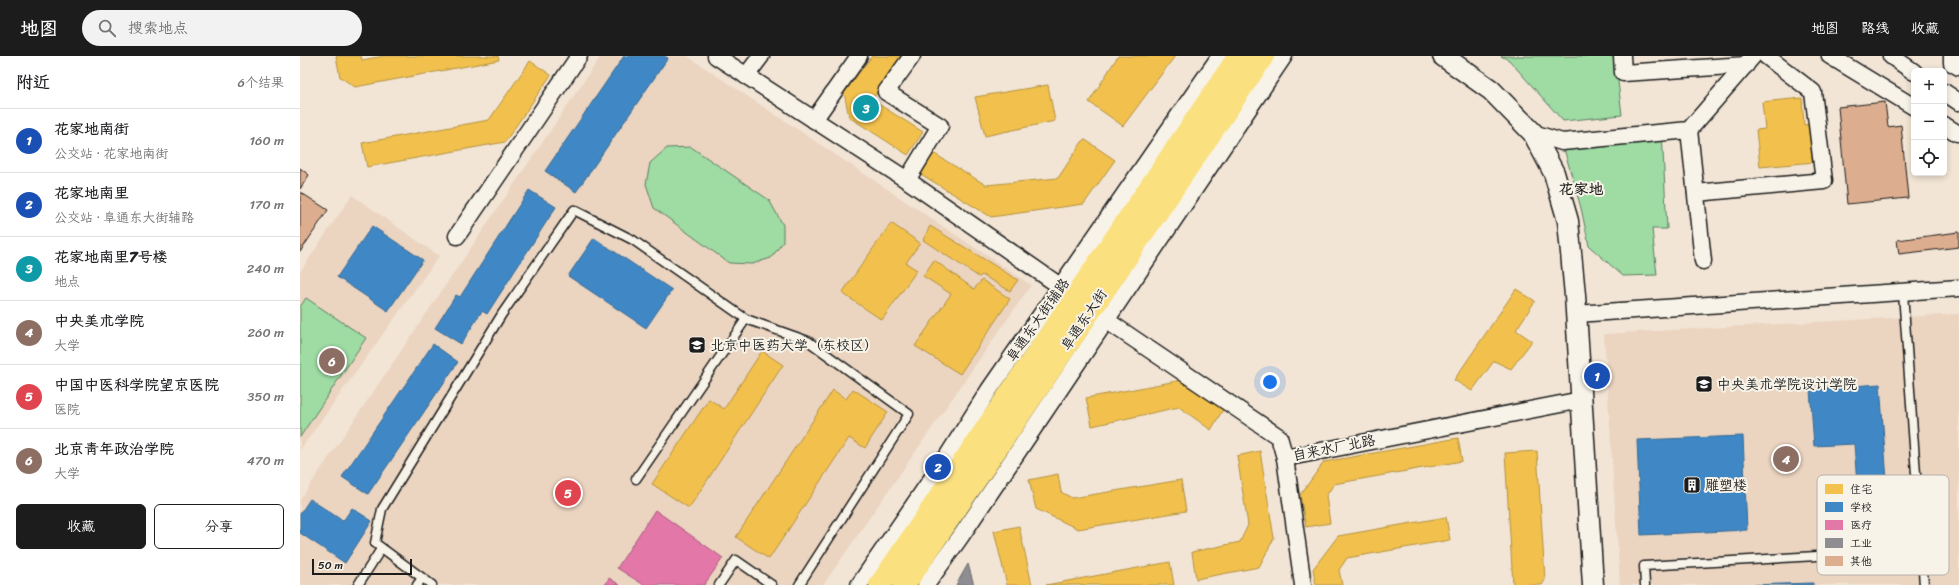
<!DOCTYPE html>
<html lang="zh">
<meta charset="utf-8">
<style>
:root{--surface:#fff;--page:#f2f2f2;--text:#202124;--muted:#757577;--line:#e0e0e0;--accent:#1c1c1c}
body{margin:0;font-family:Sriracha,"LXGW WenKai TC",sans-serif;background:var(--page);color:var(--text)}
.controls{position:absolute;right:12px;top:12px;display:grid;overflow:hidden;border-radius:6px;box-shadow:0 2px 6px #0003}
.controls button{width:36px;height:36px;display:grid;place-items:center;padding:0;border:0;border-bottom:1px solid var(--line);background:var(--surface);color:var(--text);font:20px sans-serif}
.scale{position:absolute;left:12px;bottom:10px;width:100px;box-sizing:border-box;padding-left:4px;border:2px solid #1c1c1c;border-top:0;font-size:11px;line-height:14px;white-space:nowrap;color:#1c1c1c;-webkit-text-stroke:3px #f7f3e8;paint-order:stroke}
.you{position:absolute;left:970px;top:326px;width:14px;height:14px;margin:-10px;border:3px solid #fff;border-radius:50%;background:#1a73e8;box-shadow:0 0 0 6px #1a73e833}
.badge{display:grid;place-items:center;width:26px;height:26px;border-radius:50%;background:var(--accent);color:#fff;font-size:13px;font-weight:700}
.pin{position:absolute;translate:-50% -50%;border:2px solid #fff;box-shadow:0 1px 4px #0006}
.list{margin:0;padding:0;list-style:none}
h2{display:flex;justify-content:space-between;align-items:center;height:52px;margin:0;padding:0 16px;font-size:17px}
h2 small{font-size:13px;font-weight:400;color:var(--muted)}
.list li{display:grid;grid-template-columns:26px 1fr auto;gap:12px;align-items:center;box-sizing:border-box;height:64px;padding:0 16px;border-top:1px solid var(--line)}
.list b{display:block;font-size:15px;white-space:nowrap}
.list p{margin:0;font-size:13px;white-space:nowrap;color:var(--muted)}
.list em{font-size:13px;font-style:normal;color:var(--muted)}
.actions{display:flex;gap:8px;padding:12px 16px}
.actions a{flex:1;padding:9px 0;border:1px solid var(--accent);border-radius:6px;text-align:center;font-size:14px;color:var(--accent)}
.actions .main{background:var(--accent);color:#fff}
.icon{flex:none;width:22px;height:22px;fill:none;stroke:currentColor;stroke-width:2;stroke-linecap:round;stroke-linejoin:round}
.map{position:relative;flex:none;width:1659px;height:529px;overflow:hidden}
header{display:flex;align-items:center;gap:24px;box-sizing:border-box;height:56px;padding:0 20px;background:var(--accent);color:#fff}
header strong{font-size:19px}
nav{display:flex;gap:22px;margin-inline-start:auto;font-size:14px}
.search{width:280px;height:36px;background:var(--page);display:flex;align-items:center;gap:10px;box-sizing:border-box;padding:0 14px;border-radius:22px;color:var(--muted);font-size:15px}
main{display:flex}
aside{flex:1;background:var(--surface)}
.map>svg:first-child{display:block}
.built{fill:#ebd4c0}
.green{fill:#9edca4;stroke:#5d7c60}
.homes{fill:#f2c14e;stroke:#b2903f}
.schools{fill:#3f88c5;stroke:#346892}
.health{fill:#e377a8;stroke:#a75c7e}
.industry{fill:#8d8d92;stroke:#6b6b6f}
.building{fill:#dcad8e;stroke:#1c1c1c}
.lines{fill:none;stroke-linecap:round;stroke-linejoin:round}
.service-casing{stroke:#1c1c1c;stroke-width:11}
.minor-casing{stroke:#1c1c1c;stroke-width:19}
.tertiary-casing{stroke:#1c1c1c;stroke-width:23}
.primary-casing{stroke:#1c1c1c;stroke-width:25}
.service{stroke:#f7f3e8;stroke-width:8}
.minor{stroke:#f7f3e8;stroke-width:16}
.tertiary{stroke:#f7f3e8;stroke-width:20}
.primary{stroke:#fbe080;stroke-width:22}
.labels{text-anchor:middle;dominant-baseline:central;stroke-width:4;stroke-linejoin:round;paint-order:stroke}
.street-label{font-size:14px;fill:#1c1c1c;stroke:#f7f3e8}
.poi-label{font-size:14px;fill:#1c1c1c;stroke:#f7f3e8;text-anchor:start}
.neighbourhood-label{font-size:15px;font-weight:bold;fill:#1c1c1c;stroke:#f7f3e8}
.key{fill:#f7f3e8;stroke:#b5b2ab;stroke-width:1}
.key-label{font-size:11px;fill:#1c1c1c}
</style>
<header>
<strong>地图</strong>
<div class="search"><svg class="icon" aria-label="search" viewBox="0 0 24 24"><circle cx="10" cy="10" r="6"/><path d="M15 15l6 6"/></svg>搜索地点</div>
<nav><a>地图</a><a>路线</a><a>收藏</a></nav>
</header>
<main>
<aside>
<h2>附近<small>6个结果</small></h2>
<ul class="list">
<li><span class="badge" style="background:#1a4fb4">1</span><div><b>花家地南街</b><p>公交站 · 花家地南街</p></div><em>160 m</em></li>
<li><span class="badge" style="background:#1a4fb4">2</span><div><b>花家地南里</b><p>公交站 · 阜通东大街辅路</p></div><em>170 m</em></li>
<li><span class="badge" style="background:#0f9aa8">3</span><div><b>花家地南里7号楼</b><p>地点</p></div><em>240 m</em></li>
<li><span class="badge" style="background:#8d6e63">4</span><div><b>中央美术学院</b><p>大学</p></div><em>260 m</em></li>
<li><span class="badge" style="background:#e0444e">5</span><div><b>中国中医科学院望京医院</b><p>医院</p></div><em>350 m</em></li>
<li><span class="badge" style="background:#8d6e63">6</span><div><b>北京青年政治学院</b><p>大学</p></div><em>470 m</em></li>
</ul>
<div class="actions"><a class="main">收藏</a><a>分享</a></div>
</aside>
<div class="map">
<svg width="1659" height="529" viewBox="0 0 1659 529">
<rect width="100%" height="100%" fill="#f2e5d6"/>
<filter id="ink" filterUnits="userSpaceOnUse"><feTurbulence type="fractalNoise" baseFrequency=".025" numOctaves="2"/><feDisplacementMap in="SourceGraphic" scale="8" xChannelSelector="R" yChannelSelector="G"/><feConvolveMatrix kernelMatrix="1 2 1 2 8 2 1 2 1" color-interpolation-filters="sRGB"/></filter>
<g filter="url(#ink)">
<g class="built">
<path d="M 301,0 L 387,0 L 731,229 L 523,529 L 0,529 L 0,444 Z"/>
<path d="M 52,139 L 139,200 L 0,394 L 0,216 Z"/>
<path d="M 1659,258 L 1659,529 L 1320,529 L 1304,278 Z"/>
</g>
<g class="green">
<path d="M 1201,0 L 1315,0 L 1322,59 L 1263,65 L 1209,4 Z"/>
<path d="M 1362,76 L 1367,173 L 1352,173 L 1357,219 L 1323,220 L 1289,190 L 1281,152 L 1262,86 Z"/>
<path d="M 391,91 L 469,144 L 483,169 L 483,186 L 471,202 L 452,208 L 429,207 L 354,152 L 346,128 L 350,107 L 367,92 Z"/>
<path d="M 6,242 L 66,282 L 0,381 L 0,251 Z"/>
</g>
<g class="homes">
<path d="M 36,0 L 61,0 L 62,4 L 84,0 L 198,0 L 199,4 L 55,31 L 40,21 Z"/>
<path d="M 572,0 L 603,0 L 572,44 L 623,76 L 608,99 L 549,61 L 544,37 Z"/>
<path d="M 818,0 L 875,0 L 823,70 L 789,46 Z"/>
<path d="M 230,5 L 251,19 L 205,86 L 67,111 L 62,87 L 189,64 Z"/>
<path d="M 748,29 L 755,65 L 685,80 L 675,41 Z"/>
<path d="M 1502,42 L 1504,69 L 1512,68 L 1515,106 L 1460,111 L 1456,74 L 1465,73 L 1462,46 Z"/>
<path d="M 784,83 L 815,104 L 784,148 L 691,161 L 619,117 L 633,97 L 686,129 L 758,122 Z"/>
<path d="M 591,167 L 620,187 L 606,207 L 617,214 L 582,264 L 542,237 Z"/>
<path d="M 630,170 L 718,224 L 710,235 L 682,219 L 679,221 L 623,184 Z"/>
<path d="M 634,204 L 674,233 L 682,224 L 710,243 L 660,318 L 615,290 L 651,238 L 623,220 Z"/>
<path d="M 1216,233 L 1235,245 L 1216,274 L 1232,285 L 1211,313 L 1194,305 L 1172,335 L 1154,324 Z"/>
<path d="M 462,295 L 483,309 L 389,452 L 352,428 L 409,343 L 424,353 Z"/>
<path d="M 882,324 L 924,352 L 911,374 L 879,351 L 792,370 L 786,342 Z"/>
<path d="M 553,333 L 588,356 L 565,392 L 549,382 L 469,503 L 436,481 L 533,334 L 546,343 Z"/>
<path d="M 1158,382 L 1162,405 L 1034,428 L 1026,440 L 1030,467 L 1006,471 L 1000,439 L 1024,406 Z"/>
<path d="M 960,395 L 974,482 L 959,511 L 896,523 L 892,496 L 940,486 L 948,469 L 937,400 Z"/>
<path d="M 1237,395 L 1245,524 L 1242,529 L 1213,529 L 1205,397 Z"/>
<path d="M 758,418 L 761,436 L 772,442 L 881,424 L 886,455 L 778,473 L 736,453 L 729,424 Z"/>
<path d="M 1146,461 L 1150,484 L 1047,502 L 1039,514 L 1042,529 L 1016,529 L 1013,513 L 1038,480 Z"/>
<path d="M 719,470 L 732,529 L 707,529 L 694,475 Z"/>
<path d="M 870,506 L 874,529 L 746,529 Z"/>
</g>
<g class="schools">
<path d="M 324,0 L 364,0 L 368,2 L 276,136 L 245,115 Z"/>
<path d="M 229,134 L 256,151 L 187,258 L 182,255 L 161,288 L 135,272 L 156,239 L 160,241 Z"/>
<path d="M 72,170 L 123,204 L 88,255 L 37,221 Z"/>
<path d="M 294,182 L 372,234 L 346,272 L 268,220 Z"/>
<path d="M 133,288 L 158,306 L 68,438 L 42,421 Z"/>
<path d="M 1580,328 L 1591,480 L 1561,482 L 1554,388 L 1514,390 L 1510,333 Z"/>
<path d="M 1443,380 L 1447,474 L 1341,479 L 1337,384 Z"/>
<path d="M 10,443 L 43,465 L 52,452 L 72,465 L 45,507 L 0,477 L 0,458 Z"/>
<path d="M 1513,527 L 1513,529 L 1450,529 Z"/>
</g>
<g class="health">
<path d="M 355,454 L 423,502 L 404,529 L 344,529 L 317,512 Z"/>
<path d="M 309,522 L 320,529 L 305,529 Z"/>
</g>
<path class="industry" d="M 668,508 L 674,529 L 656,529 Z"/>
<g class="building">
<path d="M 1585,46 L 1588,71 L 1601,69 L 1608,142 L 1547,148 L 1538,51 Z"/>
<path d="M 0,112 L 9,119 L 0,133 Z"/>
<path d="M 0,136 L 28,154 L 0,196 Z"/>
<path d="M 1659,176 L 1659,191 L 1599,198 L 1597,184 Z"/>
</g>
<g class="lines">
<g class="service-casing">
<g id="service">
<path d="M 1603,237 L 1624,529"/>
<path d="M 336,423 L 446,263"/>
<path d="M 58,529 L 81,493"/>
<path d="M 117,529 L 122,522"/>
<path d="M 132,529 L 75,487 L 82,453 L 202,258 L 274,154 L 333,184 L 446,263 L 508,285 L 609,358 L 499,529"/>
<path d="M 419,529 L 436,504 L 472,529"/>
<path d="M 1345,529 L 1344,510 L 1622,494"/>
</g>
</g>
<g class="minor-casing">
<g id="minor">
<path d="M 416,0 L 607,124 L 770,237"/>
<path d="M 1322,0 L 1323,17 L 1446,9"/>
<path d="M 1530,0 L 1614,51"/>
<path d="M 1591,0 L 1614,16"/>
<path d="M 1652,0 L 1652,7 L 1659,11"/>
<path d="M 446,20 L 461,0"/>
<path d="M 1644,36 L 1659,46"/>
<path d="M 514,64 L 559,0"/>
<path d="M 1644,69 L 1657,77"/>
<path d="M 1389,74 L 1403,205"/>
<path d="M 1233,77 L 1262,86 L 1389,74 L 1453,0"/>
<path d="M 607,124 L 640,70 L 586,36 L 612,0"/>
<path d="M 1396,137 L 1524,125 L 1513,36 L 1466,0"/>
<path d="M 157,180 L 279,0"/>
<path d="M 797,258 L 979,381 L 985,402 L 1281,344"/>
<path d="M 1276,258 L 1659,232"/>
<path d="M 985,402 L 1003,529"/>
<path d="M 559,529 L 648,399 L 689,334 L 920,0"/>
<path d="M 626,529 L 661,480 L 984,0"/>
</g>
</g>
<g class="tertiary-casing">
<path id="tertiary" d="M 1143,0 L 1191,34 L 1233,77 L 1254,117 L 1268,165 L 1275,239 L 1293,529"/>
</g>
<g class="primary-casing">
<g id="primary">
<path d="M 580,529 L 939,0"/>
<path d="M 604,529 L 963,0"/>
</g>
</g>
<use href="#service" class="service"/>
<use href="#minor" class="minor"/>
<use href="#tertiary" class="tertiary"/>
<use href="#primary" class="primary"/>
</g>
</g>
<defs>
<g id="university-square" transform="scale(0.9)"><rect x="-9" y="-9" width="18" height="18" rx="4" fill="#1c1c1c" stroke="#f7f3e8"/><path d="M0-5L7-2L0 1L-7-2ZM-4 1L0 2.5L4 1V4Q0 6-4 4Z" fill="#fff"/></g>
<g id="building-square" transform="scale(0.9)"><rect x="-9" y="-9" width="18" height="18" rx="4" fill="#1c1c1c" stroke="#f7f3e8"/><path d="M-4-6H4V6H1V3H-1V6H-4ZM-2.5-4.3h1.7v1.8h-1.7ZM.8-4.3h1.7v1.8H.8ZM-2.5-1h1.7V.8h-1.7ZM.8-1h1.7V.8H.8Z" fill="#fff"/></g>
</defs>
<g fill-rule="evenodd">
<use href="#university-square" x="397" y="289"/>
<use href="#university-square" x="1404" y="328"/>
<use href="#building-square" x="1392" y="429"/>
</g>
<g class="labels">
<g class="street-label">
<text transform="translate(738 264) rotate(-55)">阜通东大街辅路</text>
<text transform="translate(784 264) rotate(-56)">阜通东大街</text>
<text transform="translate(1034 392) rotate(-11)">自来水厂北路</text>
</g>
<g class="poi-label">
<text x="410" y="289">北京中医药大学（东校区）</text>
<text x="1417" y="328">中央美术学院设计学院</text>
<text x="1405" y="429">雕塑楼</text>
</g>
<g class="neighbourhood-label">
<text x="1281" y="133">花家地</text>
</g>
</g>
<rect x="1517" y="419" width="132" height="100" rx="6" class="key"/>
<rect x="1525" y="428" width="18" height="10" fill="#f2c14e"/>
<rect x="1525" y="446" width="18" height="10" fill="#3f88c5"/>
<rect x="1525" y="464" width="18" height="10" fill="#e377a8"/>
<rect x="1525" y="482" width="18" height="10" fill="#8d8d92"/>
<rect x="1525" y="500" width="18" height="10" fill="#dcad8e"/>
<g class="key-label">
<text x="1550" y="437">住宅</text>
<text x="1550" y="455">学校</text>
<text x="1550" y="473">医疗</text>
<text x="1550" y="491">工业</text>
<text x="1550" y="509">其他</text>
</g>
</svg>
<div class="controls">
<button>+</button>
<button>−</button>
<button><svg class="icon" aria-label="locate" viewBox="0 0 24 24"><circle cx="12" cy="12" r="6"/><path d="M12 2v4M12 18v4M2 12h4M18 12h4"/></svg></button>
</div>
<div class="scale">50 m</div>
<div class="you"></div>
<div class="pin badge" style="left:1297px;top:320px;background:#1a4fb4">1</div>
<div class="pin badge" style="left:638px;top:411px;background:#1a4fb4">2</div>
<div class="pin badge" style="left:566px;top:52px;background:#0f9aa8">3</div>
<div class="pin badge" style="left:1486px;top:403px;background:#8d6e63">4</div>
<div class="pin badge" style="left:268px;top:437px;background:#e0444e">5</div>
<div class="pin badge" style="left:32px;top:305px;background:#8d6e63">6</div>
</div>
</main>
